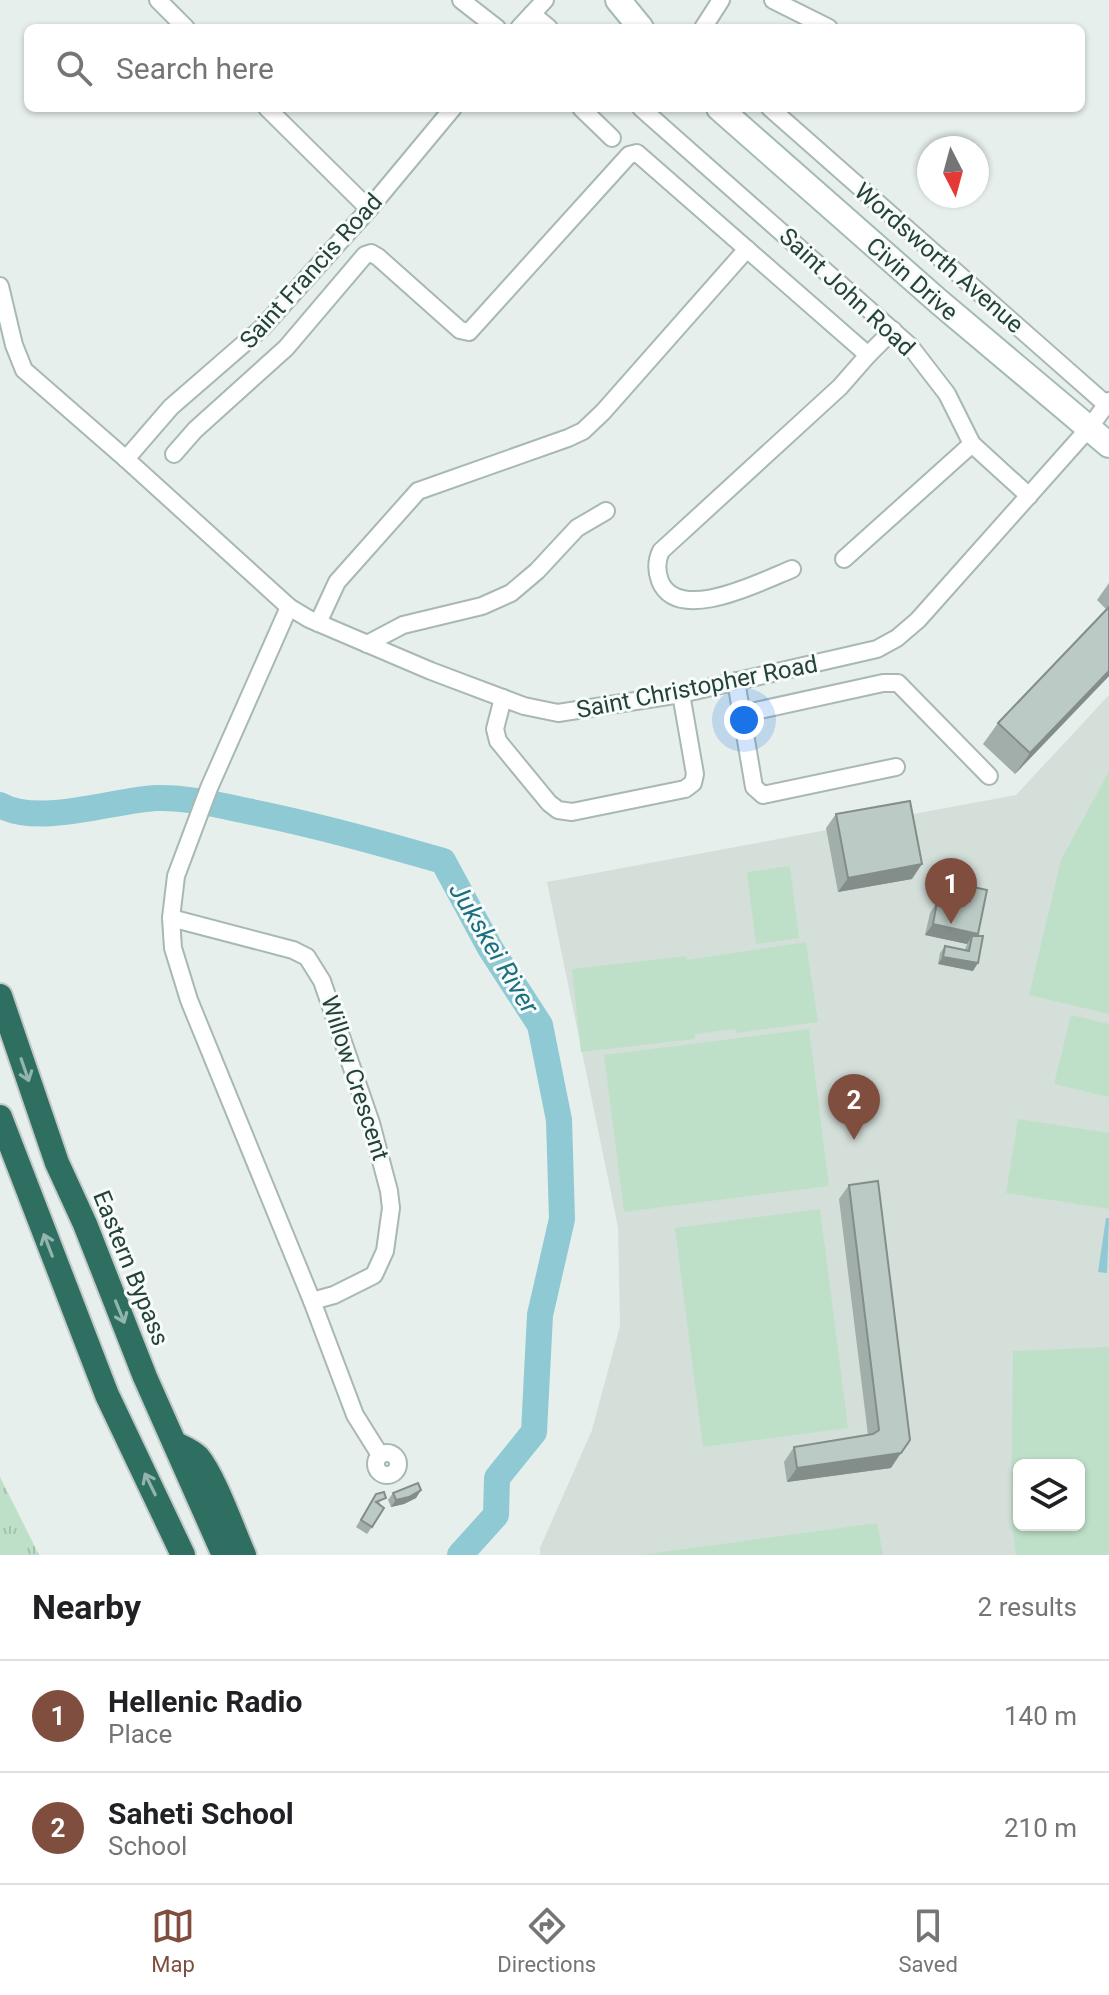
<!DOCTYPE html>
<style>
:root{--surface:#fff;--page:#f6f6f6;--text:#202124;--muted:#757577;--line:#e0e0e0;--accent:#7f4e3f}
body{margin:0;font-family:Roboto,sans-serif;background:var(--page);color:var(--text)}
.controls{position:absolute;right:24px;bottom:24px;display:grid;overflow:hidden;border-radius:12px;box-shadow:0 2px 6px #0004}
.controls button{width:72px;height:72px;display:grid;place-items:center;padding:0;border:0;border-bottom:2px solid var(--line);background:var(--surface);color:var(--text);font:40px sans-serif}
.compass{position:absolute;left:917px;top:136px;width:72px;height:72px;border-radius:50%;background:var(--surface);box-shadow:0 2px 6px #0004;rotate:174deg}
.you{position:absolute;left:744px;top:720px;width:28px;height:28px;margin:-20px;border:6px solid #fff;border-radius:50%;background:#1a73e8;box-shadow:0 0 0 12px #1a73e833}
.badge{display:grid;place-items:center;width:52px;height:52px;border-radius:50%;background:var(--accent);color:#fff;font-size:26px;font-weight:700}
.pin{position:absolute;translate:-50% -66px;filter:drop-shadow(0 2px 4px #0008)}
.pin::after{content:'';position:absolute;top:42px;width:28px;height:24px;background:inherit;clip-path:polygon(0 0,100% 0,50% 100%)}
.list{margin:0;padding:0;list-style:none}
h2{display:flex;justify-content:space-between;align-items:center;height:104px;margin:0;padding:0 32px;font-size:34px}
h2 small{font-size:26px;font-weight:400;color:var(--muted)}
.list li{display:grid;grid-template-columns:52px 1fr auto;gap:24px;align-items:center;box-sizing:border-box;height:112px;padding:0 32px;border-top:2px solid var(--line)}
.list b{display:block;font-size:30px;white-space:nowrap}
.list p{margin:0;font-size:26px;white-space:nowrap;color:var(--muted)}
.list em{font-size:26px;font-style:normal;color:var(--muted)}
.icon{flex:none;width:44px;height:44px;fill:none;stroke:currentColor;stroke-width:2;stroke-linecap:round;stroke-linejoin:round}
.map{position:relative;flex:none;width:1109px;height:1555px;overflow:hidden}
.search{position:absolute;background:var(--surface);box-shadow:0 2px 6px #0004;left:24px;right:24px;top:24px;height:88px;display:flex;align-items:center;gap:20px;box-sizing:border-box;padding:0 28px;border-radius:12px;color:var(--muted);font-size:30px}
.sheet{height:328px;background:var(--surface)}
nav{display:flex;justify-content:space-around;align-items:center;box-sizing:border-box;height:112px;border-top:2px solid var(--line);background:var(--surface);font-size:22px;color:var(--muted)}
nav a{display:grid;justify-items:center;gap:4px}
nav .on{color:var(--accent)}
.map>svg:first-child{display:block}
.built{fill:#d4dfda;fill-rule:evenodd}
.grass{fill:url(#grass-tufts)}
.garden{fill:#bfe0c8;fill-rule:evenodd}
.water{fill:#8ec9d4}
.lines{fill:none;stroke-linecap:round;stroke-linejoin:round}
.river{stroke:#8ec9d4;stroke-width:26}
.street-casing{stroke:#a8b8b2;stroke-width:20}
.secondary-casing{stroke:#a4bbb3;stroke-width:28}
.highway-casing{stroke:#c2cac8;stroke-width:28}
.street{stroke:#fff;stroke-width:16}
.secondary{stroke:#fff;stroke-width:24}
.highway{stroke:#2f6f62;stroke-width:24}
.wall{fill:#a1aea9}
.shaded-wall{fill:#838d89}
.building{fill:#bbcac4;stroke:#838d89;stroke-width:2}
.oneway{stroke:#93b5ae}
.labels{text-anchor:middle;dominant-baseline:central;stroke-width:6;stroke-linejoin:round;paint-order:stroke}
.street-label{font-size:24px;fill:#24423a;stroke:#f7fbf9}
.water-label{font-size:26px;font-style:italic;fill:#1c6f80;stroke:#f7fbf9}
</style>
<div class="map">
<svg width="1109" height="1555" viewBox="0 0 1109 1555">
<defs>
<pattern id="grass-tufts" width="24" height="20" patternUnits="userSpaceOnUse" patternTransform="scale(2)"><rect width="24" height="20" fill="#bfe0c8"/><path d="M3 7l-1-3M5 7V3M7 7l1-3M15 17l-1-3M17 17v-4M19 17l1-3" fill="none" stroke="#a4c1ad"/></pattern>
</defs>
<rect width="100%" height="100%" fill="#e6efeb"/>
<path class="built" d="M 1109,695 L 1109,1555 L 540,1555 L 540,1548 L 592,1430 L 620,1326 L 618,1227 L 547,882 L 1016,795 ZM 1019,1465 L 1079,1465 L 1079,1525 L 1019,1525 Z"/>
<path class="grass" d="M 0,1477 L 39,1555 L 0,1555 Z"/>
<g class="garden">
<path d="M 1109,771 L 1109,1014 L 1029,995 L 1061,860 Z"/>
<path d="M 790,866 L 799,938 L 756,944 L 747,872 Z"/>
<path d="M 806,942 L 818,1022 L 737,1033 L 736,1029 L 695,1034 L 695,1039 L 581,1052 L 572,969 L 686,956 L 687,960 Z"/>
<path d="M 1071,1015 L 1109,1024 L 1109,1097 L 1054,1084 Z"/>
<path d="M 809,1029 L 829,1186 L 624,1212 L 604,1055 Z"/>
<path d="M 1018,1119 L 1109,1133 L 1109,1209 L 1006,1193 Z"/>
<path d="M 820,1209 L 848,1428 L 703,1447 L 675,1228 Z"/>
<path d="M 1109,1347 L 1109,1555 L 1016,1555 L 1011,1515 L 1013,1351 ZM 1019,1465 L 1079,1465 L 1079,1525 L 1019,1525 Z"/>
<path d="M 877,1523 L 883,1555 L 641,1555 Z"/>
</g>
<path class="water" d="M 1106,1218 L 1109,1218 L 1107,1273 L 1098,1272 Z"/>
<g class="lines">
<path class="river" d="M 0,805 C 39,827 114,800 156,798 C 186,797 219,805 247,811 C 313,824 378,842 443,861 L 490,948 L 540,1025 L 559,1120 L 562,1219 L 540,1315 L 534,1432 L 497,1478 L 496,1515 L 460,1555"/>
<g class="street-casing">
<g id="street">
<path d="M 158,0 L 186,28"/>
<path d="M 461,0 L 497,28"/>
<path d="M 773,0 L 829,28"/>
<path d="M 532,14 L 549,28"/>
<path d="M 519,28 L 545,0"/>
<path d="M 703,28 L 721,0"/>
<path d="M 267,108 L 369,209"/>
<path d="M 581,108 L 612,138"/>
<path d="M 641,108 L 910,346 L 947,394 L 972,444 L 1029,496"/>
<path d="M 770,108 L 1109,407"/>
<path d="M 0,286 L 14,345 L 24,370 L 126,459 L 289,607 L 309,619 L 431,671 L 524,706 L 558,713 L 681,694 L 877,649 L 897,638 L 918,620 L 1089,428 L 1109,401"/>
<path d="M 868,355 L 893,330"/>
<path d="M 174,454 L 195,430 L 286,348 L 365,255 L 371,253 L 378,257 L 460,330 L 469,332 L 629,155 L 637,153 L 868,355 L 840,387 L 661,551 C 656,561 656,570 660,581 C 678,625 762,581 792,569"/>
<path d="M 126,459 L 171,407 L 262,328 L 369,209 L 453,108"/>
<path d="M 844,559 L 972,444"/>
<path d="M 289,607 L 209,788 L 176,876 L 171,918 L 173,948 L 189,1000 L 312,1301 L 355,1415 L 380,1455"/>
<path d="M 318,623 L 337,582 L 418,491 L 568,438 L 583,431 L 603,412 L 747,249"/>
<path d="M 367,644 L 403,625 L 482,606 L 511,593 L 537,571 L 577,528 L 606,511"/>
<path d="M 736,681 L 754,787 L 763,795 L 896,767"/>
<path d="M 503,698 L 495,729 L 498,741 L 549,803 L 558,810 L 572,812 L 685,789 L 693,783 L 695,774 L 681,694"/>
<path d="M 742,714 L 883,683 L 898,683 L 989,776"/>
<path d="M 171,918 L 293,950 L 307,957 L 322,981 L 371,1123 L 389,1191 L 391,1208 L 385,1251 L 374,1275 L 334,1295 L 312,1301"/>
<circle cx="387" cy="1464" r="11"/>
</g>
</g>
<g class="secondary-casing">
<g id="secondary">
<path d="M 618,0 L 641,28"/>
<path d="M 719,108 L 938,301 L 1109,445"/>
</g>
</g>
<g class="highway-casing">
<g id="highway">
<path d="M 0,996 L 57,1163 L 85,1224 L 145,1377 L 224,1555"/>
<path d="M 0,1117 L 107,1395 L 183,1555"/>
<path d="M 176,1444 C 184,1448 192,1451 198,1457 C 214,1476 233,1530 244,1555"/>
</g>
</g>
<use href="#street" class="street"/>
<use href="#secondary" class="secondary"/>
<use href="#highway" class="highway"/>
</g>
<g class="wall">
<path d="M 1109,583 L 1109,676 L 1015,774 L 983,744 L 998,723 L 1106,609 L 1097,600 Z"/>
<path d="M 836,814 L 912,879 L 838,892 L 826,828 Z"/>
<path d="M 973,887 L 977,936 L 973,971 L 938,964 L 940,953 L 945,946 L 965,950 L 967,944 L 925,935 L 930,913 L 937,902 L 940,903 L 945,896 L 965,900 Z"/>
<path d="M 849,1185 L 891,1468 L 787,1482 L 784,1462 L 794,1447 L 868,1435 L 839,1199 Z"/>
<path d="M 421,1490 L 416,1498 L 404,1504 L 391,1507 L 388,1500 L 393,1493 Z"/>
<path d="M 376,1494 L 381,1506 L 372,1527 L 367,1534 L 356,1527 Z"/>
</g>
<g class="shaded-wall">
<path d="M 1109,671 L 1109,676 L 1015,774 L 1030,753 Z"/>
<path d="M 922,864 L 912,879 L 838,892 L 848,878 Z"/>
<path d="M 933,924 L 978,934 L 971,944 L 972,936 L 967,944 L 925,935 Z"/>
<path d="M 943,957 L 978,963 L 973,971 L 938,964 Z"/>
<path d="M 901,1453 L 891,1468 L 787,1482 L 797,1468 Z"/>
<path d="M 421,1490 L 416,1498 L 404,1504 L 391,1507 L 396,1500 Z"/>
</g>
<g class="building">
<path d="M 1109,607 L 1109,671 L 1030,753 L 998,723 Z"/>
<path d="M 910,801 L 922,864 L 848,878 L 836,814 Z"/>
<path d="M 973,887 L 987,890 L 978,934 L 933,924 L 937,902 L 943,904 L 945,896 L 970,901 Z"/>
<path d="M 972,936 L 983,936 L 978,963 L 943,957 L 945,946 L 969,951 Z"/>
<path d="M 878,1181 L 910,1440 L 901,1453 L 797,1468 L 794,1447 L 873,1434 L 879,1430 L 849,1185 Z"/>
<path d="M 418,1483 L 421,1490 L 409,1497 L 396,1500 L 393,1493 Z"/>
<path d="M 384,1492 L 386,1498 L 376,1502 L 384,1508 L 372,1527 L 361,1520 L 376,1494 Z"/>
</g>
<defs><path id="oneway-shaft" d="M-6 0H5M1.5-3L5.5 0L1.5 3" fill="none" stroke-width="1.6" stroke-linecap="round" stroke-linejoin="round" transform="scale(2)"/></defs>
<g class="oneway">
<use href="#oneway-shaft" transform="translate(25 1070) rotate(71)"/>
<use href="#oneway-shaft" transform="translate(48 1245) rotate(-111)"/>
<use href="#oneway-shaft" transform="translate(120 1312) rotate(68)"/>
<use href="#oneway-shaft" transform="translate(150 1484) rotate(-116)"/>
</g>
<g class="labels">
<g class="street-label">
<text transform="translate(939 258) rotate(41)">Wordsworth Avenue</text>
<text transform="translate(311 271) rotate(-48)">Saint Francis Road</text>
<text transform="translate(912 279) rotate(41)">Civin Drive</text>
<text transform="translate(847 292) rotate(43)">Saint John Road</text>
<text transform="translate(697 687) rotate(-11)">Saint Christopher Road</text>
<text transform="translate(355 1078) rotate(72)">Willow Crescent</text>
<text transform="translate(131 1268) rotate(68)">Eastern Bypass</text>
</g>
<g class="water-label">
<text transform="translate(494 948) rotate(59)">Jukskei River</text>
</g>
</g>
</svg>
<div class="controls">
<button><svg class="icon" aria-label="layers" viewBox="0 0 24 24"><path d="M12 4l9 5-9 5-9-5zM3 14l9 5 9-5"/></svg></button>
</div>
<svg class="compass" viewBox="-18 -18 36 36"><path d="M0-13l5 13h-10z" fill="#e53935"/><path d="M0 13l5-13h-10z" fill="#757577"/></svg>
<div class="you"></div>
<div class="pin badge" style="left:951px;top:924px">1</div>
<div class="pin badge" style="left:854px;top:1140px">2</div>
<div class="search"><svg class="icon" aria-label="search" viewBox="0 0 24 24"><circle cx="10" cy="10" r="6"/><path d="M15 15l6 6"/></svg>Search here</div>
</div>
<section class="sheet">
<h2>Nearby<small>2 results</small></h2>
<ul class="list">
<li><span class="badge">1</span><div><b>Hellenic Radio</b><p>Place</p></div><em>140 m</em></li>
<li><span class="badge">2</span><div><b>Saheti School</b><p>School</p></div><em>210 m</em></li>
</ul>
</section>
<nav>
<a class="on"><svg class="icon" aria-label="map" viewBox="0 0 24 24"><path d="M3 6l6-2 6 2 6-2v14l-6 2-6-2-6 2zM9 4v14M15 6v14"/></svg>Map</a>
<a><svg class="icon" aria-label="directions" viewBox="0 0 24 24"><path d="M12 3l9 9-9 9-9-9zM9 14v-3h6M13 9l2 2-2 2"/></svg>Directions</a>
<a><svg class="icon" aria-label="saved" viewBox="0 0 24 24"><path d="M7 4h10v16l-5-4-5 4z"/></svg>Saved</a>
</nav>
